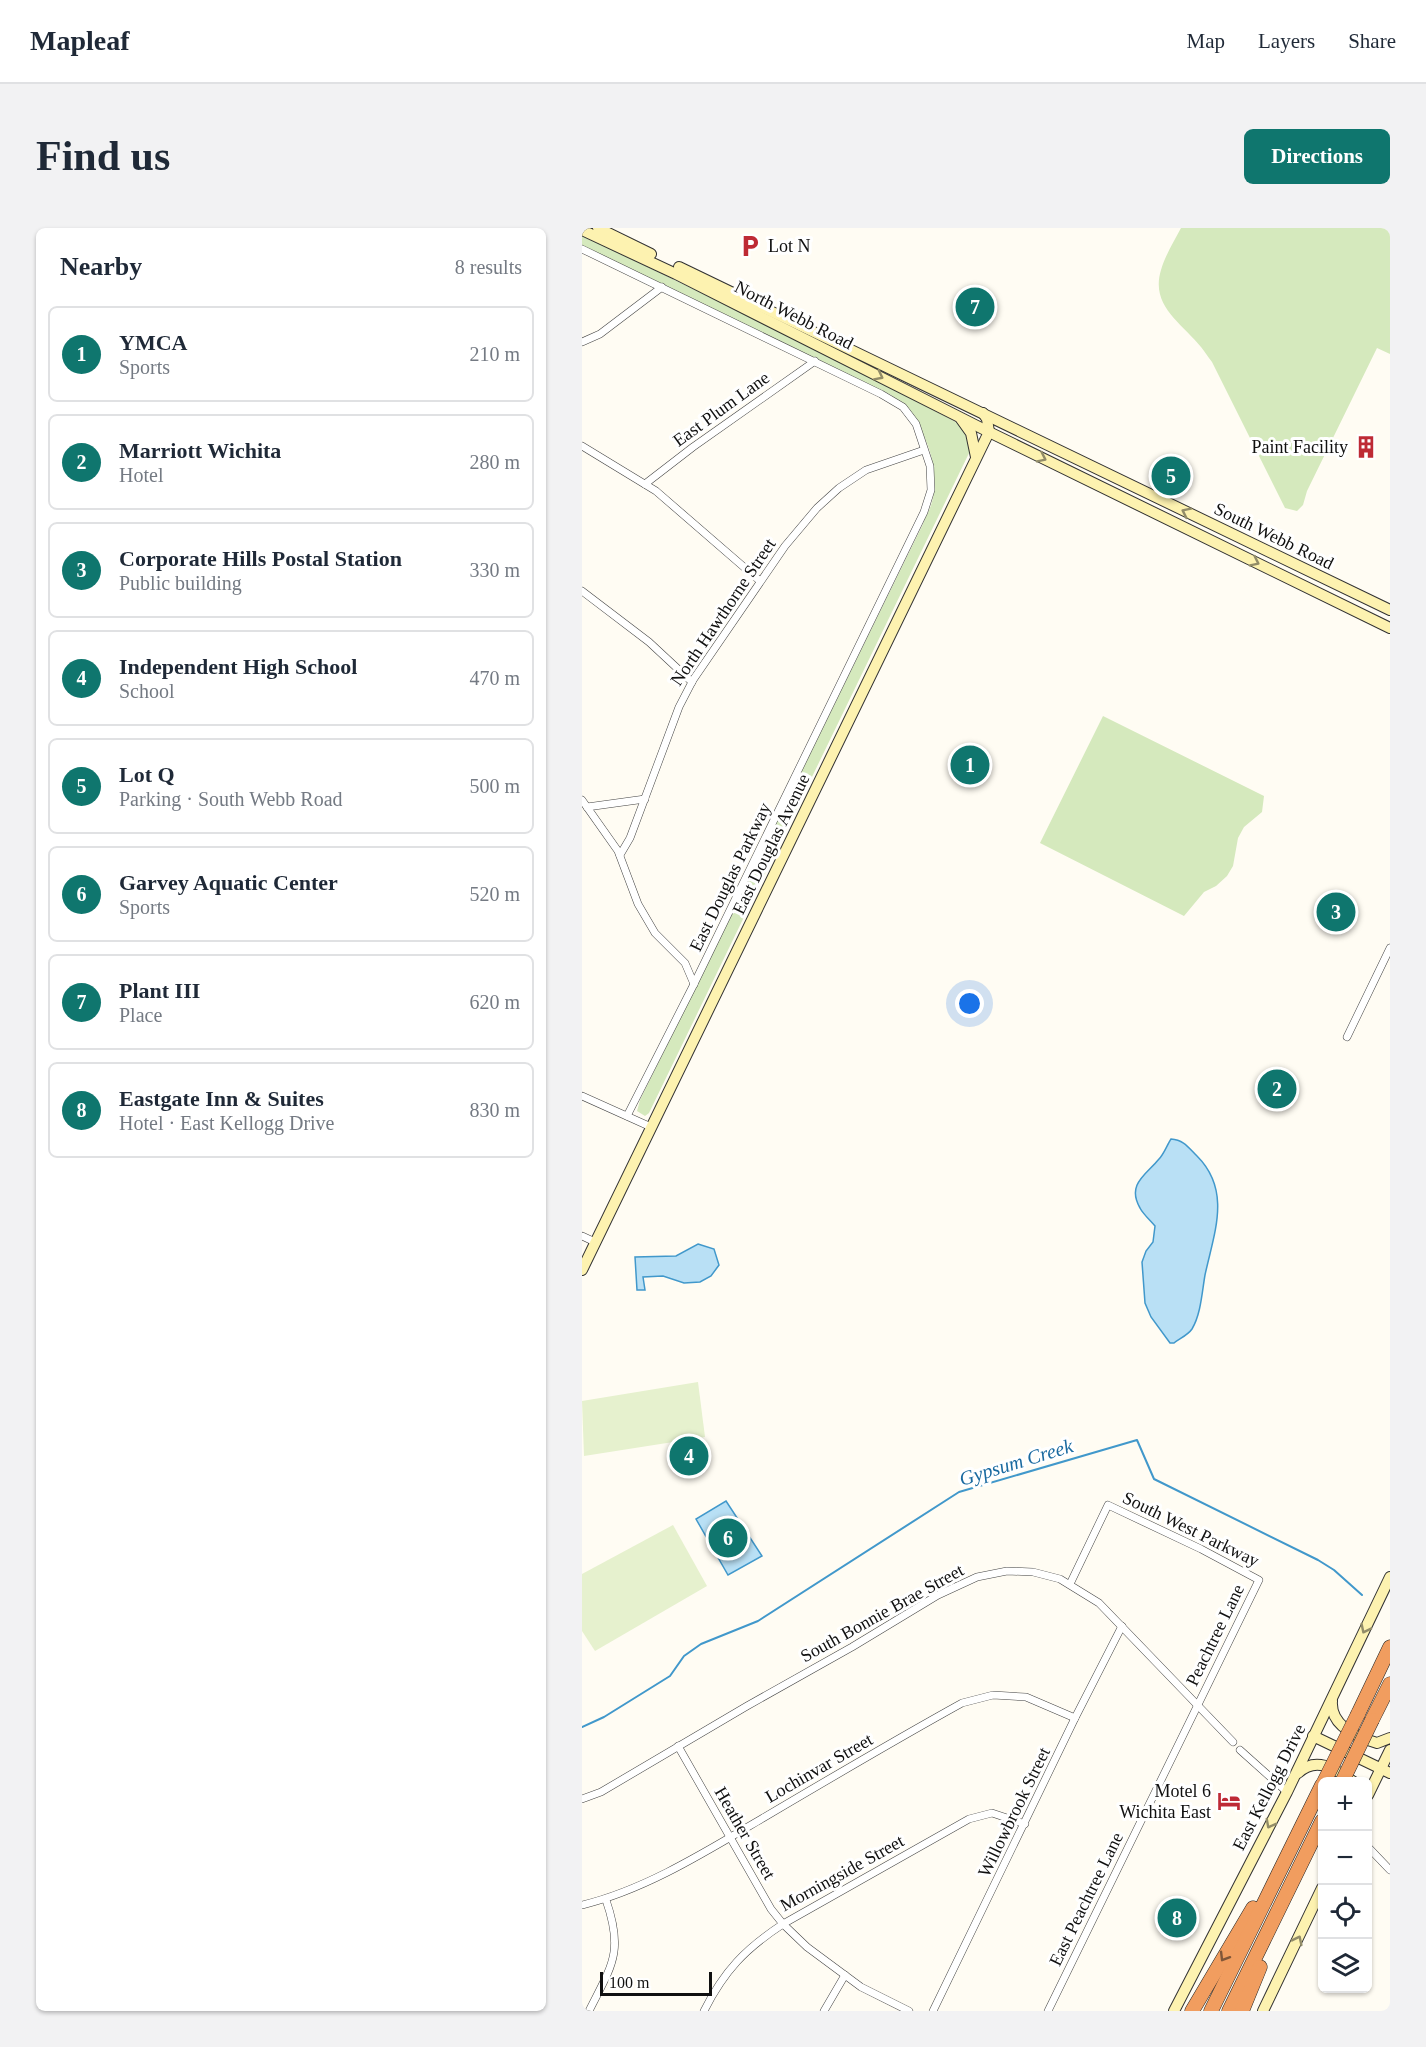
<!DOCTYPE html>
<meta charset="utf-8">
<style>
:root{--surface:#fff;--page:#f2f2f3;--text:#1f2937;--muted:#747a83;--line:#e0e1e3;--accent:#0f766e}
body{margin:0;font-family:"Times New Roman",serif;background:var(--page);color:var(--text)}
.controls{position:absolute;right:18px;bottom:18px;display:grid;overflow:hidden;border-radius:9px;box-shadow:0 2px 4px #0004}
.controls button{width:54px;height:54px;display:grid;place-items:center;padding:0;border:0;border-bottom:2px solid var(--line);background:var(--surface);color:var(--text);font:30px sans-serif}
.scale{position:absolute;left:18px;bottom:15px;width:112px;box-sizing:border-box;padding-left:6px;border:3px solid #101010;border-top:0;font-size:16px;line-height:21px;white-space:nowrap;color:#101010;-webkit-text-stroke:4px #fff;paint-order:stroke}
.you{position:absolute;left:388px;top:776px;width:21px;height:21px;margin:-15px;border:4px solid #fff;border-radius:50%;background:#1a73e8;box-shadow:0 0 0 9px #1a73e833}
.badge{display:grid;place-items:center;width:39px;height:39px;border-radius:50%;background:var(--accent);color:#fff;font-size:20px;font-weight:700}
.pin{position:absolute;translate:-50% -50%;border:3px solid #fff;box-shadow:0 2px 6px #0006}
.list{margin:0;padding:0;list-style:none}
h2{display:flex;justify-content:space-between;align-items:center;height:78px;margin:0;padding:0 24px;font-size:26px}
h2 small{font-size:20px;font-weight:400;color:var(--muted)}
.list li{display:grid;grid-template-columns:39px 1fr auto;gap:18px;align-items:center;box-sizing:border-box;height:96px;margin:0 12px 12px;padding:0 12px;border:2px solid var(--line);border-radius:9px}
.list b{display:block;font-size:22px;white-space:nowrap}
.list p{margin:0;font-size:20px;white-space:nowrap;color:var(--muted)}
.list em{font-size:20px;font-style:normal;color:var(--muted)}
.icon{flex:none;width:33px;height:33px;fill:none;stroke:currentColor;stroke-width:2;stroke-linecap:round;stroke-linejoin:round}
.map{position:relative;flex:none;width:808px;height:1783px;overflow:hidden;border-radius:9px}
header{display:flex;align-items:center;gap:36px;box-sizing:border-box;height:84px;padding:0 30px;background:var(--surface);border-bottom:2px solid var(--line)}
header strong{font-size:28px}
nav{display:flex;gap:33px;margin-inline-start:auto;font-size:21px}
.intro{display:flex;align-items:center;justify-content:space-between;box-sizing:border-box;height:144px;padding:0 36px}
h1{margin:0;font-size:42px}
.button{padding:15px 27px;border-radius:9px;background:var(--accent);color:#fff;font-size:21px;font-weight:700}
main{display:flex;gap:36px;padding:0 36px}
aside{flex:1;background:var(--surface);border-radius:9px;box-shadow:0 2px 4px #0004}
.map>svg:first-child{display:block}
.green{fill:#d5e9bd}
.pitch{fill:#e6f1ce}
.water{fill:#b9e0f5;stroke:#4198cb;stroke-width:1.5}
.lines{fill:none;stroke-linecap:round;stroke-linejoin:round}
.stream{stroke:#4198cb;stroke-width:2}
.street-casing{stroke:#434343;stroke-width:8}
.secondary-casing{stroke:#323232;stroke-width:12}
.highway-casing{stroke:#212121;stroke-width:15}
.street{stroke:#fff;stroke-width:7}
.secondary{stroke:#fdf2b0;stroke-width:10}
.highway{stroke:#f19d5f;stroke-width:14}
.highway-bridge-casing{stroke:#212121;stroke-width:15;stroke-linecap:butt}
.highway-bridge{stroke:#f19d5f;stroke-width:14}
.oneway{stroke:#928c68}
.oneway2{stroke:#805638}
.labels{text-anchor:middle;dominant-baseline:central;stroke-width:6;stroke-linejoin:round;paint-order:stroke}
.poi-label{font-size:18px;fill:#101010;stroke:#fff;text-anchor:end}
.street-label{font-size:18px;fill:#101010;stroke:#fff}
.water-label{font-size:20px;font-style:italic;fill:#1a6aa0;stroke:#fff}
</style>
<header>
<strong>Mapleaf</strong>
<nav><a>Map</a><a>Layers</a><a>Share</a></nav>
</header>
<div class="intro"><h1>Find us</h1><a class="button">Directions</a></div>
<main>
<aside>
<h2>Nearby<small>8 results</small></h2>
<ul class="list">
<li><span class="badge">1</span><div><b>YMCA</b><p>Sports</p></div><em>210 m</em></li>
<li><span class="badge">2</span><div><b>Marriott Wichita</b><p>Hotel</p></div><em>280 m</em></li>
<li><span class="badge">3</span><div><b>Corporate Hills Postal Station</b><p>Public building</p></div><em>330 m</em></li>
<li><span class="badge">4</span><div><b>Independent High School</b><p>School</p></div><em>470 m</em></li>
<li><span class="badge">5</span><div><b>Lot Q</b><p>Parking · South Webb Road</p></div><em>500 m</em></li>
<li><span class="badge">6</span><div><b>Garvey Aquatic Center</b><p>Sports</p></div><em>520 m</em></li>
<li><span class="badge">7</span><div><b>Plant III</b><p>Place</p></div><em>620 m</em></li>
<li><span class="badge">8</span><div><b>Eastgate Inn &amp; Suites</b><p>Hotel · East Kellogg Drive</p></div><em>830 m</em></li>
</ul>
</aside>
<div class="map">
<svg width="808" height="1783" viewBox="0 0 808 1783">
<rect width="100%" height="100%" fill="#fffcf3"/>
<g class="green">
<path d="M 599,0 L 808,0 L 808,126 L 795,120 L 725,263 L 721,277 L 715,283 L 703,280 L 630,134 C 626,129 623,124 619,119 C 600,95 568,78 579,42 C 583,28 592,13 599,0 Z"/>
<path d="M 0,7 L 247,127 L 374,194 L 383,200 L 389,221 L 67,885 L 63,888 L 55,883 L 58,872 L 341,296 C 343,289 348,282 350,274 C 360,236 340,190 309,167 L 0,19 Z"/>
<path d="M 521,488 L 682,568 L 680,584 L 662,599 L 656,610 L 651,638 L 645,648 L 634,658 L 622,664 L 602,688 L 458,615 Z"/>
</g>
<g class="pitch">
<path d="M 116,1154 L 123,1209 L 2,1228 L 0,1173 Z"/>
<path d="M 91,1297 L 125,1358 L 13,1423 L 0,1403 L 0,1346 Z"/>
</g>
<g class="water">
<path d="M 589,911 C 602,912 606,919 615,928 C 650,963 632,1005 623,1047 C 620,1064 619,1086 610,1101 C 606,1107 597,1111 592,1115 L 588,1115 L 569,1089 L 563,1075 L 560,1034 L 564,1023 L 571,1014 L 573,998 C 568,992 561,986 558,980 C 544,956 565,946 577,931 C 582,926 585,917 589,911 Z"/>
<path d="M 116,1016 L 132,1021 L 137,1037 L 129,1048 L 118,1054 L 102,1055 L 81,1048 L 61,1049 L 63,1062 L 55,1062 L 53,1029 L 94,1028 Z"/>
<path d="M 144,1273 L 180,1328 L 146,1347 L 114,1291 Z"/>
</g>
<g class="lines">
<path class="stream" d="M 0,1499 L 22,1489 L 88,1448 L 102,1428 L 119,1416 L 176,1393 L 377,1264 L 555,1212 L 572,1251 L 736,1332 L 752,1342 L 780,1367"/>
<g class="street-casing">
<g id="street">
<path d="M 0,21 L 299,166 L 321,179 L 334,196 L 348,238 L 349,262 L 342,284 L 112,756 L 45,888"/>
<path d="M 0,114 L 18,106 L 80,59"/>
<path d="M 0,218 L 74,263 L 178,353"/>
<path d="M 63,256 L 111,219 L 233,133"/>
<path d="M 0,363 L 67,414 L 110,454"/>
<path d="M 0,572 L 36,623 L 56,676 L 73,705 L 103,735 L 112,756"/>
<path d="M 5,579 L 63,571"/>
<path d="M 38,627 L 48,610 L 97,479 L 111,452 L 203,318 L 235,280 L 257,260 L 284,242 L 342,222"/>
<path d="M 765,809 L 808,720"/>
<path d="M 0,868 L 69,899"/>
<path d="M 0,1008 L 13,1014"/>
<path d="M 96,1518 L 189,1681 L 201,1696 L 225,1719 L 279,1759 L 327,1783"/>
<path d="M 658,1522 L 705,1564"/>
<path d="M 0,1571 L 19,1564 L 165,1478 L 270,1419 L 356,1367 L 395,1349 L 425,1343 L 451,1344 L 478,1351 L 517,1375 L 651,1514"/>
<path d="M 786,1619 L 808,1642"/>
<path d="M 0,1677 C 63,1662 125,1623 181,1590 C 247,1551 313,1512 380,1475 L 411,1467 L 444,1469 L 493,1490"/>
<path d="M 7,1783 C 30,1737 42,1724 24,1672"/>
<path d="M 122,1783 C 142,1743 163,1721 201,1696 L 387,1591 L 410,1585 L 443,1596"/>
<path d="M 242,1783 L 263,1747"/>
<path d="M 351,1783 L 493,1490 L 540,1398"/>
<path d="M 466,1783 L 677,1352 L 619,1321 L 526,1277 L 488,1356"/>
</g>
</g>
<g class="secondary-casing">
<g id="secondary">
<path d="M 16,0 L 69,26"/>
<path d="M 0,2 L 94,46 L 407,204 L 808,400"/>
<path d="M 97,39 L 808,382"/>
<path d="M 379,191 L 389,205 L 394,229"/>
<path d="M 0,1042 L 407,204 L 405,191 L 401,185"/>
<path d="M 750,1473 C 748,1497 774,1509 795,1515 L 808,1510"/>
<path d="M 731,1508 L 808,1545"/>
<path d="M 716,1545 C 735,1527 754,1542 772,1554"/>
<path d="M 786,1567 L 808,1522"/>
<path d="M 592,1783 L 705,1564 L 808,1349"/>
<path d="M 681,1783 L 740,1660"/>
</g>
</g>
<g class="highway-casing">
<g id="highway">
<path d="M 776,1486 L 808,1419"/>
<path d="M 790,1492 L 808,1456"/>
<path d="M 610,1783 L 671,1680"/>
<path d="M 629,1783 L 740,1557"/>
<path d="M 647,1783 L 740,1593"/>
<path d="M 660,1783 L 678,1739"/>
</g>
</g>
<use href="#street" class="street"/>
<use href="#secondary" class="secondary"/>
<use href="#highway" class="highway"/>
<g class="highway-bridge-casing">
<g id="highway-bridge">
<path d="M 742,1554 L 776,1486"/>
<path d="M 760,1554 L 790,1492"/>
</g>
</g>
<use href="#highway-bridge" class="highway-bridge"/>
</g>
<defs><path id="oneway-chevron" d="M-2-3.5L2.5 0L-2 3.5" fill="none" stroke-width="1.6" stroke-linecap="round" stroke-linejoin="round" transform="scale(1.5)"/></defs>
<g class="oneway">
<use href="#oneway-chevron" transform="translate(297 148) rotate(27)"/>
<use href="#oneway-chevron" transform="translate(460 230) rotate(26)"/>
<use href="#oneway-chevron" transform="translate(604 284) rotate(-154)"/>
<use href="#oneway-chevron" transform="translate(673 334) rotate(26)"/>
<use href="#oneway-chevron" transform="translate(783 1401) rotate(116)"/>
<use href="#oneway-chevron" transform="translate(688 1596) rotate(118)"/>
<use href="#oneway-chevron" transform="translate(716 1712) rotate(-64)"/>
</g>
<use class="oneway2" href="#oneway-chevron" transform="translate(642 1729) rotate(121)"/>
<defs>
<g id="parking-bare" transform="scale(1.8)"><path d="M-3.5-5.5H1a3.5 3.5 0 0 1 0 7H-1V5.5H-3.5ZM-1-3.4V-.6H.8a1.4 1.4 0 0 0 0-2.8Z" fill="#be2a35" stroke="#fff" stroke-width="2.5" paint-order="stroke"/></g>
<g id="building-bare" transform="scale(1.8)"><path d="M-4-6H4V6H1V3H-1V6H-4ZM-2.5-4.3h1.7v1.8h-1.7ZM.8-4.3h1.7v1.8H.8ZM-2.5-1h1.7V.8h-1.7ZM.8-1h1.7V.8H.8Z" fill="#be2a35" stroke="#fff" stroke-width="2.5" paint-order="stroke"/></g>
<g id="hotel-bare" transform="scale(1.8)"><path d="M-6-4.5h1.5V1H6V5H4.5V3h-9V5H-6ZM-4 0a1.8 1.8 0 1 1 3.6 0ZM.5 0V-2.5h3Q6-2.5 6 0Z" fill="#be2a35" stroke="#fff" stroke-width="2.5" paint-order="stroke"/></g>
</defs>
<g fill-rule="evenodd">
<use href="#parking-bare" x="168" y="18"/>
<use href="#building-bare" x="784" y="219"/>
<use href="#hotel-bare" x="647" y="1573"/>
</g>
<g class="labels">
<g class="poi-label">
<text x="186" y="18" text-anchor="start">Lot N</text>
<text x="766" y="219">Paint Facility</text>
<text x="629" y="1563">Motel 6<tspan x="629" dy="21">Wichita East</tspan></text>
</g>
<g class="street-label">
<text transform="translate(212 87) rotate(27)">North Webb Road</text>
<text transform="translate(139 181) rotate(-36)">East Plum Lane</text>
<text transform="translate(692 308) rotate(26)">South Webb Road</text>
<text transform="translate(141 384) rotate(-56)">North Hawthorne Street</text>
<text transform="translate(189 616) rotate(-64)">East Douglas Avenue</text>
<text transform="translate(148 649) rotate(-64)">East Douglas Parkway</text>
<text transform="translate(609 1301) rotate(26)">South West Parkway</text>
<text transform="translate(300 1385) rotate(-29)">South Bonnie Brae Street</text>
<text transform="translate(633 1407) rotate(-64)">Peachtree Lane</text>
<text transform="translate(237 1540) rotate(-30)">Lochinvar Street</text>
<text transform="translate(687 1559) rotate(-63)">East Kellogg Drive</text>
<text transform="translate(432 1584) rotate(-64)">Willowbrook Street</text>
<text transform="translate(163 1605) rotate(60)">Heather Street</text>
<text transform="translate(260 1645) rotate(-29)">Morningside Street</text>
<text transform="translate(504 1671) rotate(-64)">East Peachtree Lane</text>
</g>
<g class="water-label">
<text transform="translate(434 1234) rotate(-17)">Gypsum Creek</text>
</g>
</g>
</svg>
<div class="controls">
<button>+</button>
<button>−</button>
<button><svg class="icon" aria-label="locate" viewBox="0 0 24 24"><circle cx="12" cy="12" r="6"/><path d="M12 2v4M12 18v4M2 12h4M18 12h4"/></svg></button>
<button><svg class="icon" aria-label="layers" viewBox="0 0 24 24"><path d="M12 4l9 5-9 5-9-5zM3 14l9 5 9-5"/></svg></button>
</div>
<div class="scale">100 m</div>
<div class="you"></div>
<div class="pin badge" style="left:388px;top:537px">1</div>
<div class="pin badge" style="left:695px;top:861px">2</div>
<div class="pin badge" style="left:754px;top:684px">3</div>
<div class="pin badge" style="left:107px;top:1228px">4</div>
<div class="pin badge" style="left:589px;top:248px">5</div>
<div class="pin badge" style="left:146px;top:1310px">6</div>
<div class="pin badge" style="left:393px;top:79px">7</div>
<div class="pin badge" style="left:595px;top:1690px">8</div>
</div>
</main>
